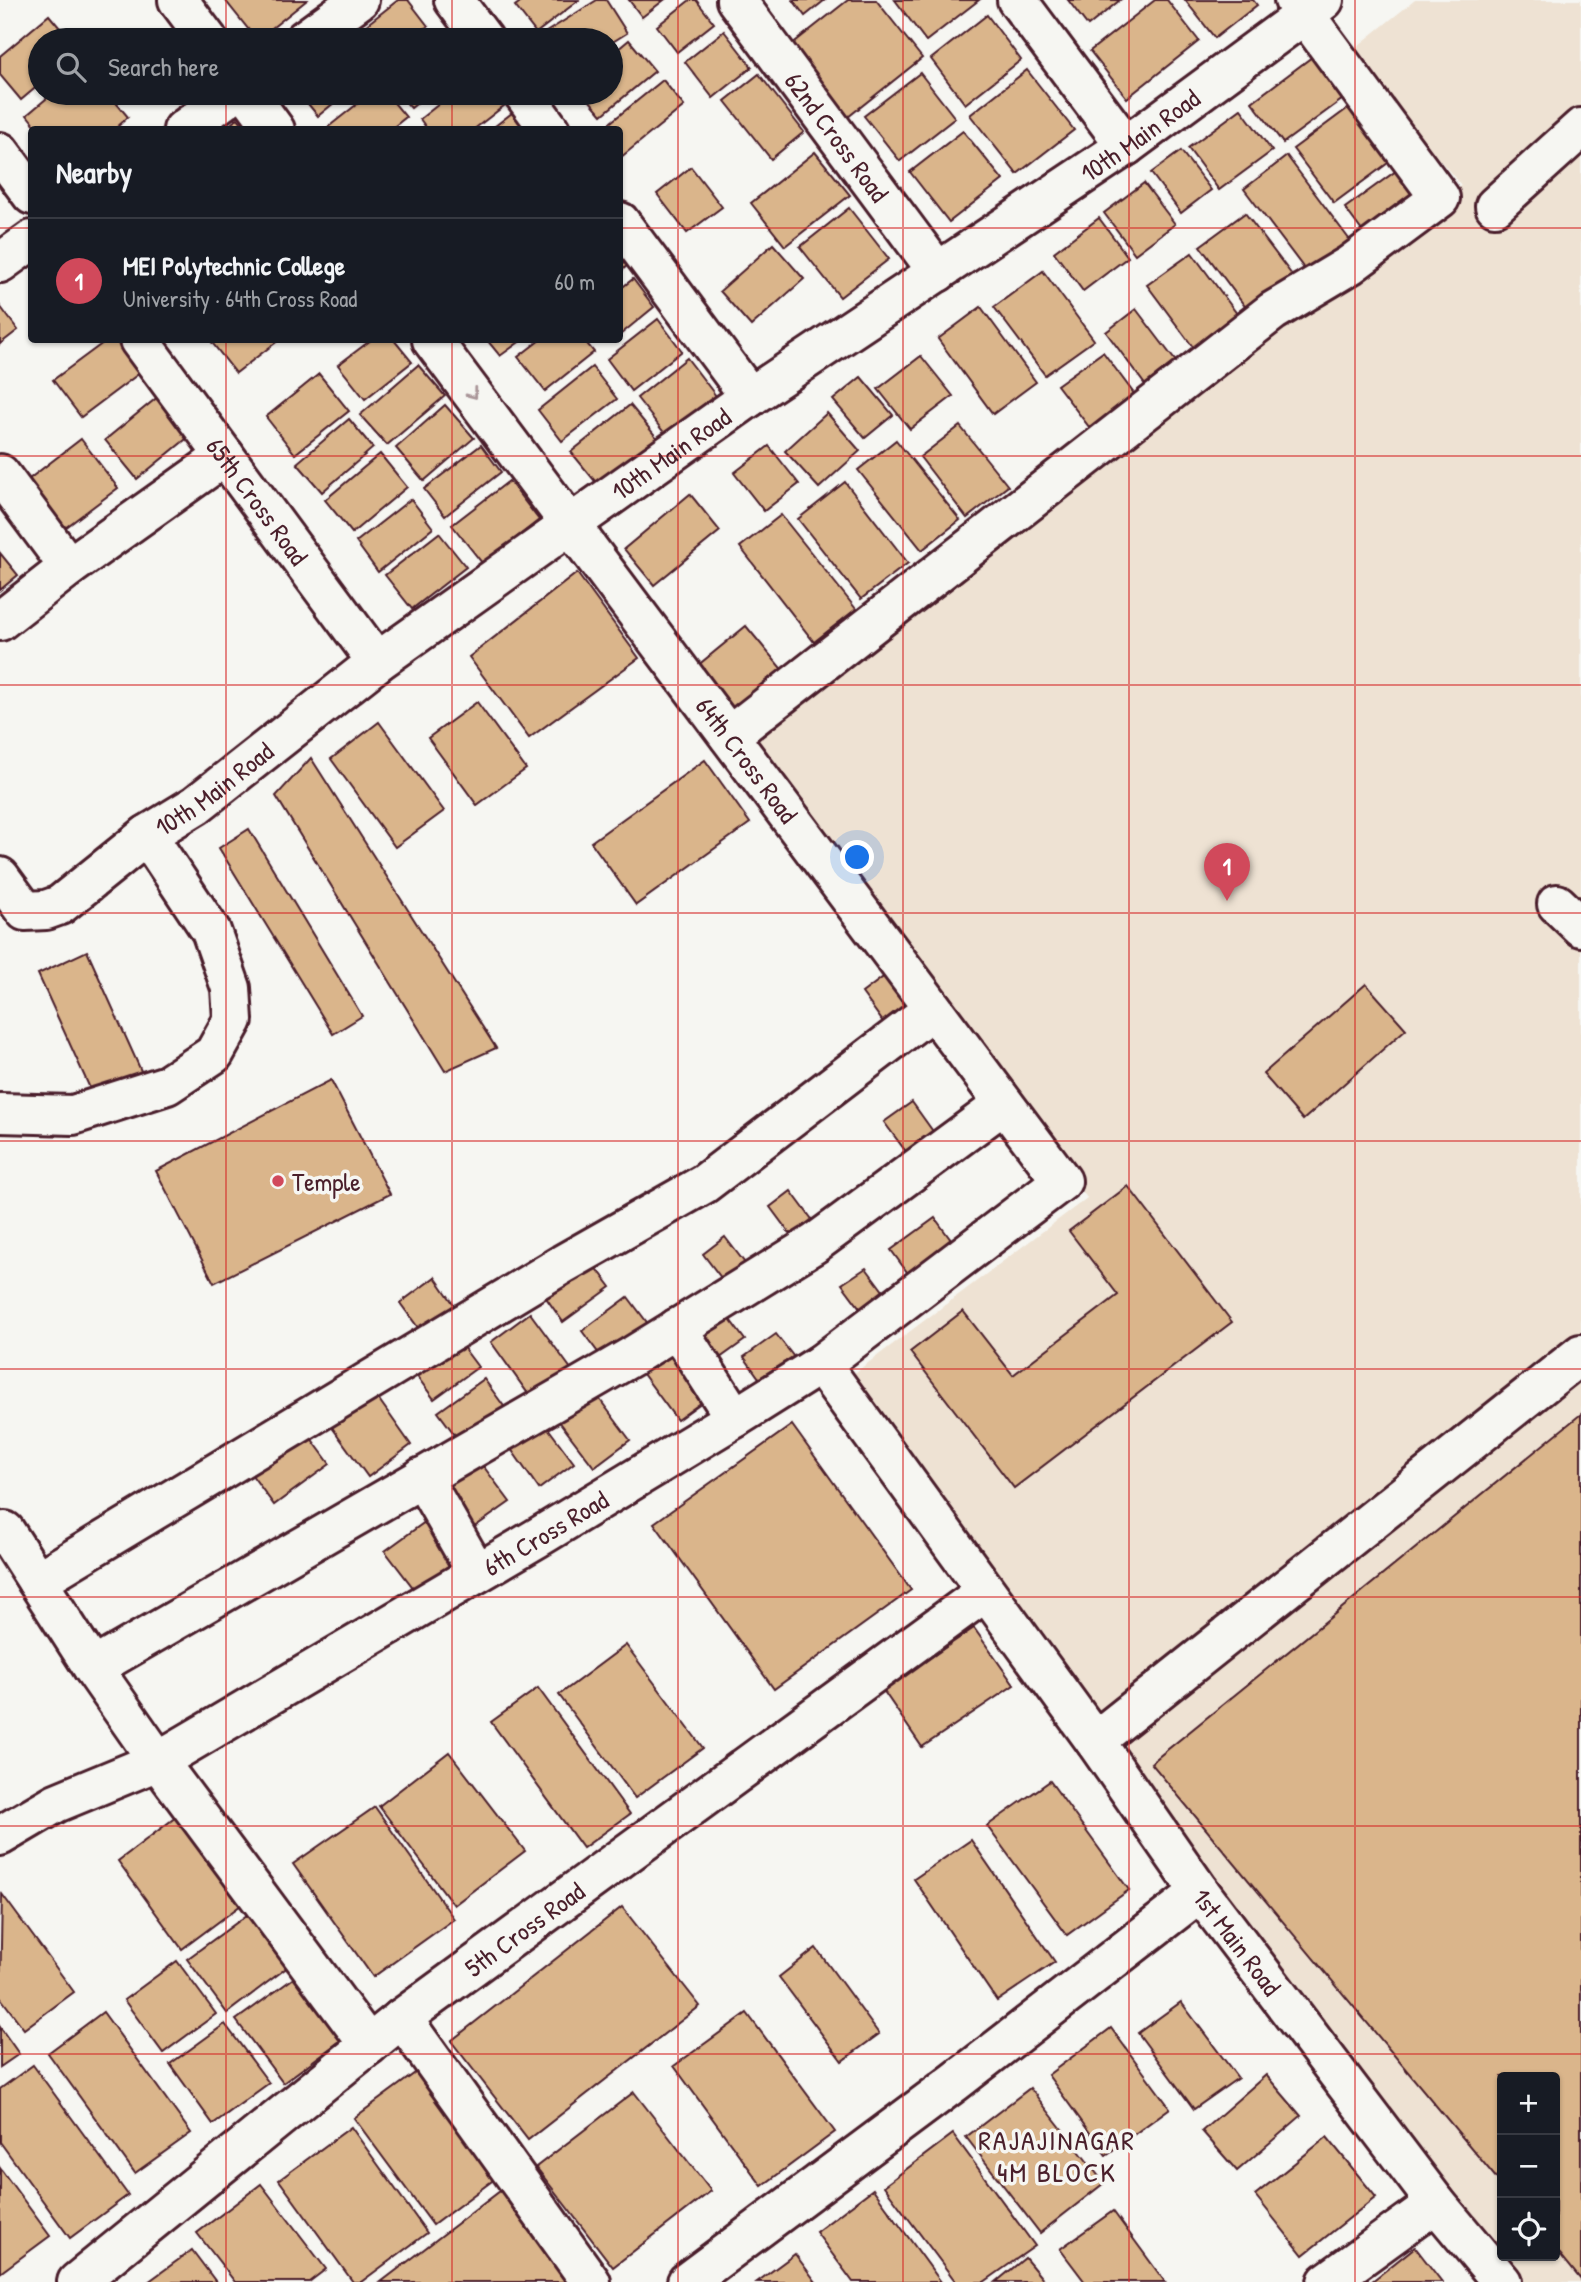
<!DOCTYPE html>
<meta charset="utf-8">
<style>
:root{--surface:#171b24;--page:#242831;--text:#f1f3f6;--muted:#9ea1a6;--line:#363941;--accent:#d1495b}
body{margin:0;font-family:"Patrick Hand",sans-serif;background:var(--page);color:var(--text)}
.controls{position:absolute;right:21px;bottom:21px;display:grid;overflow:hidden;border-radius:7px;box-shadow:0 2px 5px #0004}
.controls button{width:63px;height:63px;display:grid;place-items:center;padding:0;border:0;border-bottom:2px solid var(--line);background:var(--surface);color:var(--text);font:35px sans-serif}
.you{position:absolute;left:858px;top:858px;width:24px;height:24px;margin:-18px;border:5px solid #fff;border-radius:50%;background:#1a73e8;box-shadow:0 0 0 10px #1a73e833}
.badge{display:grid;place-items:center;width:46px;height:46px;border-radius:50%;background:var(--accent);color:#fff;font-size:23px;font-weight:700}
.pin{position:absolute;translate:-50% -58px;filter:drop-shadow(0 2px 4px #0008)}
.pin::after{content:'';position:absolute;top:37px;width:24px;height:21px;background:inherit;clip-path:polygon(0 0,100% 0,50% 100%)}
.list{margin:0;padding:0;list-style:none}
h2{display:flex;justify-content:space-between;align-items:center;height:91px;margin:0;padding:0 28px;font-size:30px}
h2 small{font-size:23px;font-weight:400;color:var(--muted)}
.list li{display:grid;grid-template-columns:46px 1fr auto;gap:21px;align-items:center;box-sizing:border-box;height:126px;padding:0 28px;border-top:2px solid var(--line)}
.list b{display:block;font-size:26px;white-space:nowrap}
.list p{margin:0;font-size:23px;white-space:nowrap;color:var(--muted)}
.list em{font-size:23px;font-style:normal;color:var(--muted)}
.icon{flex:none;width:38px;height:38px;fill:none;stroke:currentColor;stroke-width:2;stroke-linecap:round;stroke-linejoin:round}
.map{position:relative;flex:none;width:1581px;height:2282px;overflow:hidden}
.search{position:absolute;background:var(--surface);box-shadow:0 2px 5px #0004;left:28px;top:28px;width:595px;height:77px;display:flex;align-items:center;gap:18px;box-sizing:border-box;padding:0 24px;border-radius:38px;color:var(--muted);font-size:26px}
.panel{position:absolute;background:var(--surface);box-shadow:0 2px 5px #0004;left:28px;top:126px;width:595px;height:217px;border-radius:7px}
.map>svg:first-child{display:block}
.built{fill:#eee2d3;fill-rule:evenodd}
.building{fill:#dab58b;stroke:#4a1f2b;stroke-width:2}
.lines{fill:none;stroke-linecap:round;stroke-linejoin:round}
.minor-casing{stroke:#4a1f2b;stroke-width:44}
.minor{stroke:#f6f6f2;stroke-width:38}
.oneway{stroke:#a99598}
.grid{fill:none;stroke:#d62828;stroke-width:2;stroke-opacity:0.55}
.poi-dot{fill:#d1495b;stroke:#f6f6f2;stroke-width:2.5}
.labels{text-anchor:middle;dominant-baseline:central;stroke-width:7;stroke-linejoin:round;paint-order:stroke}
.street-label{font-size:26px;fill:#4a1f2b;stroke:#f6f6f2}
.poi-label{font-size:26px;fill:#4a1f2b;stroke:#f6f6f2;text-anchor:start}
.neighbourhood-label{font-size:28px;letter-spacing:2px;fill:#4a1f2b;stroke:#f6f6f2}
</style>
<div class="map">
<svg width="1581" height="2282" viewBox="0 0 1581 2282">
<rect width="100%" height="100%" fill="#f6f6f2"/>
<filter id="ink" filterUnits="userSpaceOnUse"><feTurbulence type="fractalNoise" baseFrequency=".0143" numOctaves="2"/><feDisplacementMap in="SourceGraphic" scale="14" xChannelSelector="R" yChannelSelector="G"/><feConvolveMatrix kernelMatrix="1 2 1 2 8 2 1 2 1" color-interpolation-filters="sRGB"/></filter>
<g filter="url(#ink)">
<path class="built" d="M 1415,0 L 1581,0 L 1581,2282 L 1514,2282 L 1101,1723 L 852,1375 L 1087,1198 L 749,731 L 1461,185 L 1349,53 ZM 1502,2077 L 1555,2077 L 1555,2256 L 1502,2256 Z"/>
<g class="building">
<path d="M 225,0 L 307,0 L 257,40 Z"/>
<path d="M 398,0 L 408,0 L 428,26 L 409,40 L 354,40 L 351,37 Z"/>
<path d="M 523,0 L 579,0 L 536,33 L 515,6 Z"/>
<path d="M 597,0 L 606,0 L 627,33 L 611,43 L 611,40 L 547,40 L 543,34 Z"/>
<path d="M 629,0 L 664,0 L 642,17 Z"/>
<path d="M 690,0 L 696,0 L 714,23 L 677,52 L 657,26 Z"/>
<path d="M 793,0 L 825,0 L 805,16 Z"/>
<path d="M 848,0 L 876,0 L 922,58 L 848,117 L 791,45 Z"/>
<path d="M 895,0 L 979,0 L 926,41 Z"/>
<path d="M 1068,0 L 1120,0 L 1088,26 Z"/>
<path d="M 1155,0 L 1167,0 L 1199,41 L 1127,98 L 1090,51 Z"/>
<path d="M 1185,0 L 1253,0 L 1257,5 L 1215,38 Z"/>
<path d="M 49,15 L 70,40 L 40,40 L 40,84 L 21,100 L 0,75 L 0,56 Z"/>
<path d="M 987,15 L 1021,60 L 965,104 L 931,59 Z"/>
<path d="M 724,31 L 752,67 L 713,98 L 685,62 Z"/>
<path d="M 629,40 L 655,71 L 602,115 L 583,93 L 611,93 L 611,55 Z"/>
<path d="M 1316,54 L 1347,96 L 1283,143 L 1252,102 Z"/>
<path d="M 1027,70 L 1074,130 L 1017,174 L 970,115 Z"/>
<path d="M 920,73 L 955,118 L 900,161 L 864,116 Z"/>
<path d="M 759,74 L 804,132 L 771,159 L 725,101 Z"/>
<path d="M 663,80 L 684,106 L 620,158 L 620,130 L 601,130 Z"/>
<path d="M 53,93 L 108,93 L 128,117 L 114,130 L 39,130 L 27,115 Z"/>
<path d="M 299,93 L 346,93 L 318,116 Z"/>
<path d="M 371,93 L 386,93 L 406,117 L 390,130 L 328,130 L 327,128 Z"/>
<path d="M 398,93 L 430,93 L 411,108 Z"/>
<path d="M 453,93 L 495,93 L 505,105 L 473,130 L 428,130 L 420,119 Z"/>
<path d="M 1351,106 L 1392,160 L 1334,203 L 1293,149 Z"/>
<path d="M 1241,109 L 1272,151 L 1219,190 L 1188,148 Z"/>
<path d="M 512,113 L 525,130 L 490,130 Z"/>
<path d="M 238,118 L 247,130 L 224,130 Z"/>
<path d="M 963,131 L 1003,180 L 949,222 L 910,172 Z"/>
<path d="M 1181,151 L 1211,190 L 1181,213 L 1151,173 Z"/>
<path d="M 815,152 L 850,195 L 785,246 L 751,203 Z"/>
<path d="M 1287,156 L 1352,243 L 1309,275 L 1244,189 Z"/>
<path d="M 691,167 L 722,207 L 687,233 L 657,194 Z"/>
<path d="M 1396,171 L 1418,201 L 1368,239 L 1345,208 Z"/>
<path d="M 1144,183 L 1175,224 L 1135,254 L 1104,213 Z"/>
<path d="M 849,208 L 889,259 L 840,297 L 800,247 Z"/>
<path d="M 1245,213 L 1292,275 L 1247,309 L 1200,246 Z"/>
<path d="M 1099,218 L 1128,257 L 1083,291 L 1054,252 Z"/>
<path d="M 773,244 L 804,279 L 751,326 L 720,291 Z"/>
<path d="M 620,252 L 629,264 L 620,272 Z"/>
<path d="M 1192,253 L 1243,322 L 1199,355 L 1147,285 Z"/>
<path d="M 1043,271 L 1094,340 L 1045,375 L 994,307 Z"/>
<path d="M 633,279 L 654,307 L 620,335 L 620,289 Z"/>
<path d="M 0,306 L 18,330 L 0,344 Z"/>
<path d="M 981,307 L 1036,382 L 993,414 L 938,339 Z"/>
<path d="M 1136,309 L 1180,367 L 1149,390 L 1106,332 Z"/>
<path d="M 658,319 L 682,351 L 631,391 L 607,359 Z"/>
<path d="M 107,340 L 123,340 L 145,369 L 81,417 L 53,380 Z"/>
<path d="M 210,340 L 279,340 L 236,373 Z"/>
<path d="M 371,340 L 394,340 L 412,362 L 365,399 L 338,365 Z"/>
<path d="M 487,340 L 522,340 L 500,356 Z"/>
<path d="M 540,340 L 584,340 L 594,352 L 545,391 L 518,357 Z"/>
<path d="M 1103,352 L 1141,403 L 1096,436 L 1057,385 Z"/>
<path d="M 921,356 L 953,396 L 910,429 L 878,389 Z"/>
<path d="M 687,358 L 716,396 L 666,435 L 637,398 Z"/>
<path d="M 418,365 L 445,396 L 387,445 L 360,415 Z"/>
<path d="M 592,367 L 617,399 L 562,441 L 538,410 Z"/>
<path d="M 319,374 L 349,411 L 295,454 L 266,417 Z"/>
<path d="M 861,377 L 893,415 L 865,438 L 833,400 Z"/>
<path d="M 159,396 L 191,435 L 137,479 L 105,440 Z"/>
<path d="M 445,405 L 474,438 L 424,481 L 396,448 Z"/>
<path d="M 630,405 L 658,439 L 599,486 L 571,452 Z"/>
<path d="M 827,413 L 860,451 L 819,488 L 785,451 Z"/>
<path d="M 349,419 L 373,448 L 322,492 L 297,463 Z"/>
<path d="M 960,426 L 1008,486 L 967,518 L 920,457 Z"/>
<path d="M 81,439 L 118,488 L 57,534 L 20,486 Z"/>
<path d="M 896,440 L 960,520 L 922,550 L 858,470 Z"/>
<path d="M 481,445 L 501,472 L 445,516 L 424,489 Z"/>
<path d="M 769,446 L 799,484 L 764,511 L 734,473 Z"/>
<path d="M 380,454 L 407,487 L 352,533 L 325,500 Z"/>
<path d="M 509,481 L 539,520 L 483,564 L 452,525 Z"/>
<path d="M 845,482 L 908,563 L 861,599 L 798,519 Z"/>
<path d="M 690,494 L 720,531 L 654,585 L 624,549 Z"/>
<path d="M 411,499 L 433,528 L 378,572 L 356,542 Z"/>
<path d="M 781,515 L 856,609 L 814,642 L 740,547 Z"/>
<path d="M 439,533 L 466,567 L 412,609 L 385,575 Z"/>
<path d="M 0,553 L 18,575 L 0,590 Z"/>
<path d="M 577,573 L 639,658 L 529,738 L 469,657 Z"/>
<path d="M 746,626 L 785,673 L 730,718 L 691,671 Z"/>
<path d="M 477,702 L 526,769 L 477,805 L 428,738 Z"/>
<path d="M 379,722 L 444,811 L 395,847 L 331,759 Z"/>
<path d="M 311,758 L 496,1048 L 445,1071 L 276,796 Z"/>
<path d="M 705,760 L 750,823 L 636,905 L 591,842 Z"/>
<path d="M 249,829 L 362,1016 L 333,1034 L 219,848 Z"/>
<path d="M 87,951 L 142,1073 L 93,1095 L 38,974 Z"/>
<path d="M 886,975 L 919,1018 L 894,1037 L 862,993 Z"/>
<path d="M 1366,984 L 1406,1029 L 1303,1120 L 1263,1074 Z"/>
<path d="M 331,1080 L 390,1194 L 214,1283 L 156,1171 Z"/>
<path d="M 912,1102 L 937,1137 L 910,1157 L 884,1122 Z"/>
<path d="M 1128,1186 L 1232,1322 L 1014,1488 L 910,1352 L 963,1311 L 1013,1375 L 1118,1295 L 1069,1231 Z"/>
<path d="M 791,1191 L 814,1222 L 793,1238 L 770,1207 Z"/>
<path d="M 935,1218 L 959,1251 L 915,1283 L 891,1250 Z"/>
<path d="M 725,1237 L 754,1275 L 731,1291 L 703,1254 Z"/>
<path d="M 589,1258 L 611,1287 L 563,1322 L 542,1292 Z"/>
<path d="M 866,1268 L 889,1299 L 866,1316 L 842,1284 Z"/>
<path d="M 435,1277 L 462,1316 L 428,1341 L 400,1303 Z"/>
<path d="M 628,1297 L 649,1325 L 603,1359 L 582,1331 Z"/>
<path d="M 722,1309 L 745,1340 L 713,1363 L 691,1332 Z"/>
<path d="M 530,1313 L 574,1373 L 534,1402 L 491,1342 Z"/>
<path d="M 776,1334 L 797,1361 L 764,1385 L 744,1357 Z"/>
<path d="M 457,1339 L 478,1367 L 434,1399 L 413,1371 Z"/>
<path d="M 667,1340 L 709,1397 L 677,1420 L 635,1363 Z"/>
<path d="M 484,1379 L 506,1409 L 461,1443 L 438,1412 Z"/>
<path d="M 592,1389 L 630,1440 L 594,1467 L 555,1416 Z"/>
<path d="M 375,1394 L 411,1445 L 368,1477 L 331,1426 Z"/>
<path d="M 1581,1414 L 1581,2280 L 1555,2248 L 1555,2077 L 1502,2077 L 1502,2185 L 1151,1763 Z"/>
<path d="M 545,1424 L 574,1463 L 539,1489 L 511,1449 Z"/>
<path d="M 792,1425 L 911,1590 L 774,1689 L 654,1523 Z"/>
<path d="M 305,1430 L 330,1464 L 274,1505 L 249,1471 Z"/>
<path d="M 478,1459 L 510,1502 L 473,1528 L 442,1485 Z"/>
<path d="M 429,1519 L 458,1559 L 415,1590 L 385,1551 Z"/>
<path d="M 974,1628 L 1014,1685 L 922,1747 L 883,1690 Z"/>
<path d="M 626,1645 L 703,1748 L 635,1798 L 559,1695 Z"/>
<path d="M 538,1688 L 630,1814 L 583,1848 L 491,1722 Z"/>
<path d="M 449,1752 L 525,1851 L 454,1905 L 379,1806 Z"/>
<path d="M 1050,1781 L 1129,1890 L 1067,1935 L 987,1826 Z"/>
<path d="M 375,1807 L 454,1919 L 373,1977 L 293,1864 Z"/>
<path d="M 180,1814 L 245,1902 L 182,1949 L 118,1861 Z"/>
<path d="M 971,1840 L 1055,1962 L 997,2001 L 914,1879 Z"/>
<path d="M 2,1894 L 74,1992 L 24,2029 L 0,1997 Z"/>
<path d="M 622,1907 L 700,2006 L 528,2140 L 451,2041 Z"/>
<path d="M 254,1910 L 293,1963 L 227,2013 L 187,1959 Z"/>
<path d="M 816,1948 L 879,2034 L 842,2061 L 779,1977 Z"/>
<path d="M 177,1961 L 216,2014 L 163,2053 L 124,2000 Z"/>
<path d="M 298,1975 L 344,2038 L 283,2083 L 236,2020 Z"/>
<path d="M 1181,2002 L 1238,2078 L 1194,2109 L 1138,2033 Z"/>
<path d="M 103,2012 L 191,2133 L 135,2173 L 48,2053 Z"/>
<path d="M 747,2013 L 835,2132 L 762,2186 L 674,2066 Z"/>
<path d="M 225,2024 L 269,2083 L 213,2124 L 170,2064 Z"/>
<path d="M 0,2027 L 19,2054 L 0,2067 Z"/>
<path d="M 1111,2028 L 1170,2108 L 1106,2155 L 1048,2075 Z"/>
<path d="M 33,2065 L 128,2195 L 70,2238 L 0,2142 L 0,2089 Z"/>
<path d="M 422,2068 L 500,2175 L 433,2225 L 354,2118 Z"/>
<path d="M 1266,2075 L 1301,2116 L 1237,2171 L 1202,2131 Z"/>
<path d="M 1030,2088 L 1104,2183 L 1040,2233 L 966,2137 Z"/>
<path d="M 634,2092 L 711,2191 L 613,2267 L 536,2167 Z"/>
<path d="M 351,2127 L 427,2233 L 361,2282 L 353,2282 L 279,2180 Z"/>
<path d="M 953,2134 L 1035,2246 L 984,2282 L 956,2282 L 884,2186 Z"/>
<path d="M 1327,2137 L 1376,2197 L 1303,2255 L 1255,2195 Z"/>
<path d="M 0,2168 L 50,2236 L 0,2273 Z"/>
<path d="M 261,2184 L 326,2269 L 309,2282 L 235,2282 L 197,2233 Z"/>
<path d="M 504,2188 L 576,2282 L 381,2282 Z"/>
<path d="M 873,2189 L 941,2282 L 853,2282 L 816,2232 Z"/>
<path d="M 1113,2211 L 1165,2282 L 1085,2282 L 1060,2249 Z"/>
<path d="M 1415,2247 L 1442,2282 L 1371,2282 Z"/>
<path d="M 192,2250 L 216,2282 L 148,2282 Z"/>
<path d="M 795,2254 L 816,2282 L 757,2282 Z"/>
<path d="M 1025,2258 L 1045,2282 L 996,2282 Z"/>
</g>
<g class="lines">
<g class="minor-casing">
<g id="minor">
<path d="M 178,0 L 208,40"/>
<path d="M 454,0 L 484,40"/>
<path id="s1" d="M 736,0 L 938,272"/>
<path d="M 1017,0 L 1126,146"/>
<path d="M 304,40 L 359,0"/>
<path d="M 248,93 L 275,130"/>
<path d="M 523,93 L 550,130"/>
<path d="M 183,130 L 233,93"/>
<path d="M 0,152 L 32,195"/>
<path d="M 1495,206 L 1581,128"/>
<path d="M 620,222 L 750,397"/>
<path d="M 0,263 L 32,240"/>
<path id="s2" d="M 139,340 L 377,662"/>
<path d="M 0,474 L 69,567"/>
<path d="M 0,621 L 69,567 L 225,456"/>
<path d="M 729,736 L 1273,311 L 1350,265 L 1440,198 L 1294,0"/>
<path id="s3" d="M 0,877 L 25,911 L 46,910 L 60,905 L 147,835 L 196,805 L 377,662 L 750,397 L 1126,146 L 1324,0"/>
<path d="M 1557,904 L 1581,927"/>
<path d="M 0,1113 L 73,1115 L 167,1085 L 214,1054 L 233,1020 L 231,988 L 211,931 L 147,835"/>
<path d="M 677,1328 L 735,1418"/>
<path id="s4" d="M 821,1364 L 1095,1741 L 1200,1892 L 1436,2203 L 1502,2282"/>
<path d="M 422,1477 L 477,1573"/>
<path d="M 5,1531 L 93,1668 L 158,1761 L 369,2045"/>
<path d="M 37,1581 L 563,1264 L 704,1184 L 933,1009"/>
<path d="M 93,1668 L 631,1357 L 814,1244 L 1004,1104"/>
<path d="M 1095,1741 L 1581,1354"/>
<path id="s5" d="M 0,1836 L 56,1803 L 158,1761 L 537,1538 L 735,1418 L 821,1364 L 1062,1181 L 432,340"/>
<path d="M 402,2018 L 591,2282"/>
<path id="s6" d="M 77,2282 L 402,2018 L 985,1592"/>
<path d="M 687,2282 L 955,2082 L 1200,1892"/>
<path d="M 1327,2282 L 1436,2203"/>
</g>
</g>
<use href="#minor" class="minor"/>
</g>
<defs><path id="oneway-chevron" d="M-2-3.5L2.5 0L-2 3.5" fill="none" stroke-width="1.6" stroke-linecap="round" stroke-linejoin="round" transform="scale(1.75)"/></defs>
<use class="oneway" href="#oneway-chevron" transform="translate(473 394) rotate(53)"/>
</g>
<path class="grid" d="M 226,0 L 226,40M 452,0 L 452,40M 678,0 L 678,2282M 903,0 L 903,2282M 1129,0 L 1129,2282M 1355,0 L 1355,2282M 226,93 L 226,130M 452,93 L 452,130M 0,228 L 32,228M 620,228 L 1581,228M 226,340 L 226,2282M 452,340 L 452,2282M 0,456 L 1581,456M 0,685 L 1581,685M 0,913 L 1581,913M 0,1141 L 1581,1141M 0,1369 L 1581,1369M 0,1597 L 1581,1597M 0,1826 L 1581,1826M 0,2054 L 1581,2054"/>
<circle class="poi-dot" cx="278" cy="1181" r="7"/>
<g class="labels">
<g class="street-label">
<text stroke="none"><textPath href="#s3" startOffset="1405">10th Main Road</textPath></text>
<text stroke="none"><textPath href="#s1" startOffset="170">62nd Cross Road</textPath></text>
<text stroke="none"><textPath href="#s3" startOffset="838">10th Main Road</textPath></text>
<text stroke="none"><textPath href="#s2" startOffset="200">65th Cross Road</textPath></text>
<text transform="translate(747 760) rotate(53)">64th Cross Road</text>
<text stroke="none"><textPath href="#s3" startOffset="271">10th Main Road</textPath></text>
<text stroke="none"><textPath href="#s5" startOffset="625">6th Cross Road</textPath></text>
<text stroke="none"><textPath href="#s6" startOffset="570">5th Cross Road</textPath></text>
<text stroke="none"><textPath href="#s4" startOffset="712">1st Main Road</textPath></text>
</g>
<g class="poi-label">
<text x="292" y="1181">Temple</text>
</g>
<g class="neighbourhood-label">
<text x="1057" y="2140">RAJAJINAGAR<tspan x="1057" dy="32">4M BLOCK</tspan></text>
</g>
</g>
</svg>
<div class="controls">
<button>+</button>
<button>−</button>
<button><svg class="icon" aria-label="locate" viewBox="0 0 24 24"><circle cx="12" cy="12" r="6"/><path d="M12 2v4M12 18v4M2 12h4M18 12h4"/></svg></button>
</div>
<div class="you"></div>
<div class="pin badge" style="left:1227px;top:901px">1</div>
<div class="search"><svg class="icon" aria-label="search" viewBox="0 0 24 24"><circle cx="10" cy="10" r="6"/><path d="M15 15l6 6"/></svg>Search here</div>
<section class="panel">
<h2>Nearby<small></small></h2>
<ul class="list">
<li><span class="badge">1</span><div><b>MEI Polytechnic College</b><p>University · 64th Cross Road</p></div><em>60 m</em></li>
</ul>
</section>
</div>
